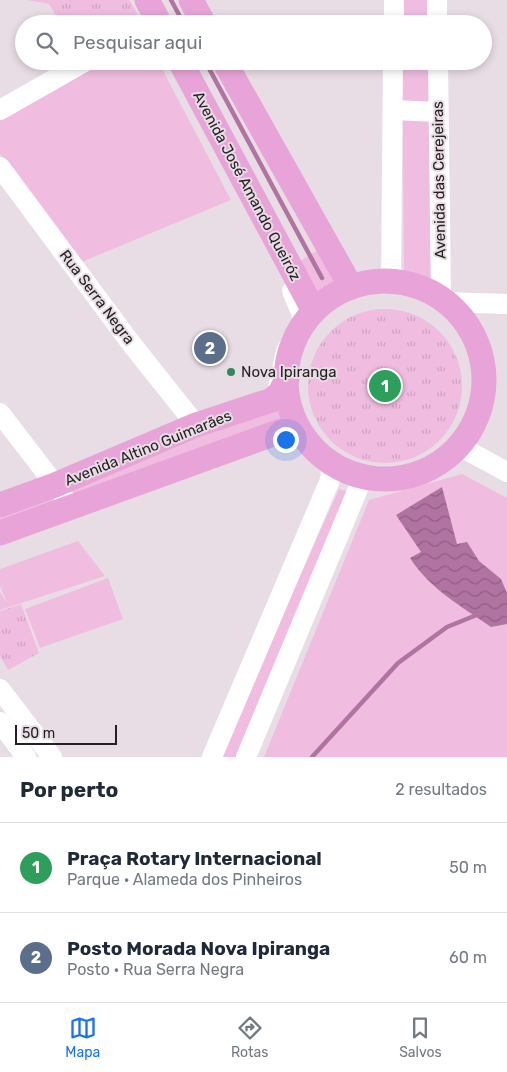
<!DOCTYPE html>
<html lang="pt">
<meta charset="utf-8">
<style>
:root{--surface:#fff;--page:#f6f6f7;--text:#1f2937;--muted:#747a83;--line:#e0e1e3;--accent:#1a73e8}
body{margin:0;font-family:Rubik,sans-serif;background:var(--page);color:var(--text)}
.scale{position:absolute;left:15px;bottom:12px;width:102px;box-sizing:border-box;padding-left:5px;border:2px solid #242023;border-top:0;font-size:14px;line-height:18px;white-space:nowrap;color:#242023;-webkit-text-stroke:4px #e9dde5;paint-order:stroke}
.you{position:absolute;left:285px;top:439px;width:18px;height:18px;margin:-12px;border:4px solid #fff;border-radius:50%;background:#1a73e8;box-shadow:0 0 0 8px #1a73e833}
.badge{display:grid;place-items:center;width:32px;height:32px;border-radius:50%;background:var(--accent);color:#fff;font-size:16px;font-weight:700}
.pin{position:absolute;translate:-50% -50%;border:2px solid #fff;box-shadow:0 1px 5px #0006}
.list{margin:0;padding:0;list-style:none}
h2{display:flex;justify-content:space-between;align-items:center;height:65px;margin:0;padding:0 20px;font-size:21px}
h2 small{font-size:16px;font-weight:400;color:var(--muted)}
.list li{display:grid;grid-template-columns:32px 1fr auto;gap:15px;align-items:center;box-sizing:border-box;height:90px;padding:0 20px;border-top:1px solid var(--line)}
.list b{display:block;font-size:19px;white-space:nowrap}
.list p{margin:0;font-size:16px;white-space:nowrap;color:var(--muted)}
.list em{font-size:16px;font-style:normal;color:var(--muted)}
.icon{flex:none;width:28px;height:28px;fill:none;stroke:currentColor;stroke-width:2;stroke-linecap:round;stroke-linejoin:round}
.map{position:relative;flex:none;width:507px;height:757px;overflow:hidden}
.search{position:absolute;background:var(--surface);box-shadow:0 2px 8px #0003;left:15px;right:15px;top:15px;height:55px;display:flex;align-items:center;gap:12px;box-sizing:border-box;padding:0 18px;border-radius:28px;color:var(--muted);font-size:19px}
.sheet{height:245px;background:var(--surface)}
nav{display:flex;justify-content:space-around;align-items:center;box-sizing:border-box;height:70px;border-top:1px solid var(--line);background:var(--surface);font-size:14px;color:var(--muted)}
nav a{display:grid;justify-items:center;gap:2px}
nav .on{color:var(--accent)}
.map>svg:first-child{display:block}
.green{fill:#f0bde1}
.park{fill:url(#park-tufts)}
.water{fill:url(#water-waves)}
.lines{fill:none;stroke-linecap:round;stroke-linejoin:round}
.stream{stroke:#b173a1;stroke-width:4.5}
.minor{stroke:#fff;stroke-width:20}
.major{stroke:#e8a4d8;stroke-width:25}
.poi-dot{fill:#33885b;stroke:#e9dde5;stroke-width:2}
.labels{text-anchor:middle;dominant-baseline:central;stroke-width:4;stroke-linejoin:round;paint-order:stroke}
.street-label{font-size:15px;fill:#242023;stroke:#e9dde5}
.poi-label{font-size:15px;fill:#242023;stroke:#e9dde5;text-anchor:start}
</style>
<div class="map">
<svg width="507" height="757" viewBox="0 0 507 757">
<defs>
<pattern id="park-tufts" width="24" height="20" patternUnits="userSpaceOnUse" patternTransform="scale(1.25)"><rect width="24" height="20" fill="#f0bde1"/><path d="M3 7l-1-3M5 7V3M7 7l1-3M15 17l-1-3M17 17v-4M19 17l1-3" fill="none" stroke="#cea2c1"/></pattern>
<pattern id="water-waves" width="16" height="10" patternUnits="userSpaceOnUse" patternTransform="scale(1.25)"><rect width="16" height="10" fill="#b173a1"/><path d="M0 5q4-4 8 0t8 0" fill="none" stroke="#905e83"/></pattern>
</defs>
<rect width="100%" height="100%" fill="#e9dde5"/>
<g class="green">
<rect x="402" y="0" width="27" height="24"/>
<path d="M 106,61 L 158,61 L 231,200 L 79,263 L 0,154 L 0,118 Z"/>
<path d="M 402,61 L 430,61 L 431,278 L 404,273 Z"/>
<path d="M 324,246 L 344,281 L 326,289 L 313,301 L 297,263 Z"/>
<path d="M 285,399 L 293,418 L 0,533 L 0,513 Z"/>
<path d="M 462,474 L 507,498 L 507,757 L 264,757 L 369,500 Z"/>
<path d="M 339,489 L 355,494 L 238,757 L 219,757 Z"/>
<path d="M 78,541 L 105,576 L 0,610 L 0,592 L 7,603 L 0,586 L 0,569 Z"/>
<path d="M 108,578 L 123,619 L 40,648 L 25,609 Z"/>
</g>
<g class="park">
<path d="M 27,0 L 129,0 L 141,20 L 135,24 L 61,24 L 49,4 Z"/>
<circle cx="385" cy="386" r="77"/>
<path d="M 21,604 L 39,653 L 8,670 L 0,656 L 0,611 Z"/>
</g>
<path class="water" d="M 442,487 L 457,544 L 467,542 L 479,561 L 501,579 L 507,593 L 507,624 L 491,627 C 461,606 430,589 410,558 L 421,552 L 396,515 Z"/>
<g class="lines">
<g class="stream">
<path d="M 171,0 L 184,24"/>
<path d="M 205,61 L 322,278"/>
<path d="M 312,757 L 398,663 L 447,627 L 479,614"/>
</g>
<g class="minor">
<path d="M 437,0 L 437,24"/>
<path d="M 394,24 L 394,0"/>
<path d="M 438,61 L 441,298"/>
<path d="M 0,110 L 86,61"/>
<path d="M 393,110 L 438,112"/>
<path d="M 0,167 L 130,342 L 196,425"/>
<path d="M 391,281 L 393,61"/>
<path d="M 445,302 L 507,304"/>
<path d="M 277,393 L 286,351 L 304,320 L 292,291"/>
<path d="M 0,413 L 63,495"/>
<path d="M 459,446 L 507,472"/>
<path d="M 0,689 L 52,757"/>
<path d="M 0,722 L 26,757"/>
<path d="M 212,757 L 330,480 L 332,464"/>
<path d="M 246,757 L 363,477"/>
</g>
<g class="major">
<path d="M 147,0 L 160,24"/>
<path d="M 191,0 L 204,24"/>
<path d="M 180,61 L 314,311"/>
<path d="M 224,61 L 351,287"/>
<circle cx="385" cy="380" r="99"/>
<path d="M 0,505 L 55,485 L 196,425 L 272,400 L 280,393 L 287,379"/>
<path d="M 0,533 L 295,426"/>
</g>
</g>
<circle class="poi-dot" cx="231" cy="372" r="5"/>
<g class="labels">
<g class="street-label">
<text transform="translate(439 180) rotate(-91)">Avenida das Cerejeiras</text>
<text transform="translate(247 186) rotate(62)">Avenida José Amando Queiróz</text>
<text transform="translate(97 297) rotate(53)">Rua Serra Negra</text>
<text transform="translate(148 448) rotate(-22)">Avenida Altino Guimarães</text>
</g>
<g class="poi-label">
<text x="241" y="372">Nova Ipiranga</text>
</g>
</g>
</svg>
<div class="scale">50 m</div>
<div class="you"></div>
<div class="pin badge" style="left:385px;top:386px;background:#2e9e5b">1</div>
<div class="pin badge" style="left:210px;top:348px;background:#5c6f8a">2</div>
<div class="search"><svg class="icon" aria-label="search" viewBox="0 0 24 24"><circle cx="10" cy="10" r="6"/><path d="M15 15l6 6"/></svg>Pesquisar aqui</div>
</div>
<section class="sheet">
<h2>Por perto<small>2 resultados</small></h2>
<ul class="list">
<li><span class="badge" style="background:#2e9e5b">1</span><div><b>Praça Rotary Internacional</b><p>Parque · Alameda dos Pinheiros</p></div><em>50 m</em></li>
<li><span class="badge" style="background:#5c6f8a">2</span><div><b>Posto Morada Nova Ipiranga</b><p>Posto · Rua Serra Negra</p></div><em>60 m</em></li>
</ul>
</section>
<nav>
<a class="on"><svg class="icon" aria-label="map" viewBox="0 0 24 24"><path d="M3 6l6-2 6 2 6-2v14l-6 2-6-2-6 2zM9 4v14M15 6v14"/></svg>Mapa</a>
<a><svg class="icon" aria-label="directions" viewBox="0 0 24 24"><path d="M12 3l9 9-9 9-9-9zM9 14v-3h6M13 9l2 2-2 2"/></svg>Rotas</a>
<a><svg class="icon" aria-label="saved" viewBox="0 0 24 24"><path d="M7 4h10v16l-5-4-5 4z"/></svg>Salvos</a>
</nav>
